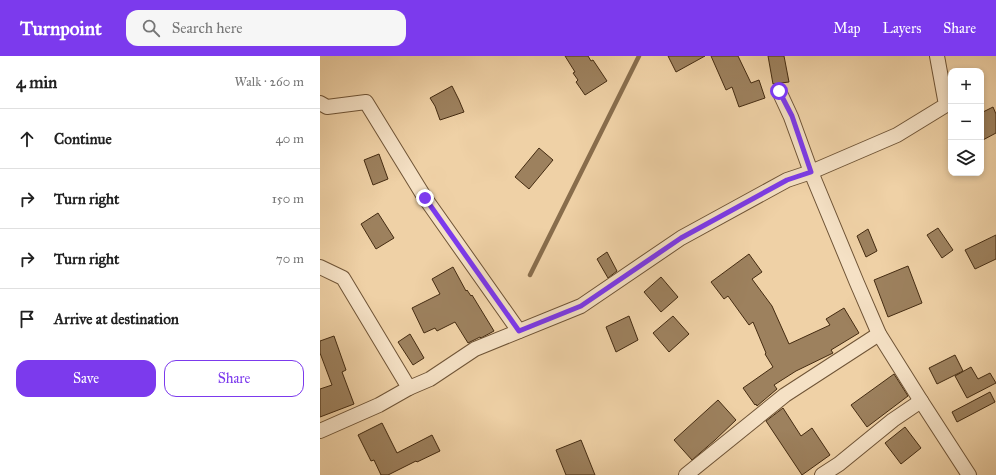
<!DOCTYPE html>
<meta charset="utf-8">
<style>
:root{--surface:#fff;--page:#f6f6f6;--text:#222;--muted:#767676;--line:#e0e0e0;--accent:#7c3aed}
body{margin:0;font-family:"IM FELL Great Primer",serif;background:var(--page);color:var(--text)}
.controls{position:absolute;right:12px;top:12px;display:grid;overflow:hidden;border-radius:8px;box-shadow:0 2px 6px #0003}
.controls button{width:36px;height:36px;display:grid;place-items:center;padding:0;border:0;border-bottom:1px solid var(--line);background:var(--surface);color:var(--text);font:20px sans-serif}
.stop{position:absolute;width:12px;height:12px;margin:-9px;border:3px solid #7c3aed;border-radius:50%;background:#fff}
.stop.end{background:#7c3aed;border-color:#fff;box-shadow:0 1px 4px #0008}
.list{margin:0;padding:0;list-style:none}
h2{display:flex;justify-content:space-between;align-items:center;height:52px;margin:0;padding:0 16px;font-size:17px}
h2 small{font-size:13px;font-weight:400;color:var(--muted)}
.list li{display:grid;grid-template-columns:26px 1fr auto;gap:12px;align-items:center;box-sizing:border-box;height:60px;padding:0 16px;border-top:1px solid var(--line)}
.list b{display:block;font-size:15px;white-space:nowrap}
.list em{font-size:13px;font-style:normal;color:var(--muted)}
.actions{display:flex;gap:8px;padding:12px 16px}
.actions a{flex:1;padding:9px 0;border:1px solid var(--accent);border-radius:12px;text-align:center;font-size:14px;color:var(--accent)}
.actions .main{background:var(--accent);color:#fff}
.icon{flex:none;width:22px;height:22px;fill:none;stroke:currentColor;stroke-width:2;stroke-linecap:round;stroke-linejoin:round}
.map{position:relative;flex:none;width:676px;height:419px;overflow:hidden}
header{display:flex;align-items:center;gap:24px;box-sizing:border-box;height:56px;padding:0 20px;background:var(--accent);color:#fff}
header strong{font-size:19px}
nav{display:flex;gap:22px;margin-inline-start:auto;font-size:14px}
.search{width:280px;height:36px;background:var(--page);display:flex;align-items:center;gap:10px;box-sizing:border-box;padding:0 14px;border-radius:12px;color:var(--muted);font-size:15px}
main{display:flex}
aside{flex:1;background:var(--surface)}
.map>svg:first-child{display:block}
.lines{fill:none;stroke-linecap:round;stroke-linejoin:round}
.stream{stroke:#886d4c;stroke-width:4.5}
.building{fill:#9d815e;stroke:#442b11}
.minor-casing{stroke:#6f5436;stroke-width:16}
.minor{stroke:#f5e1c5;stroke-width:14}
.route{stroke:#7c3aed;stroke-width:5}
</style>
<header>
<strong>Turnpoint</strong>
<div class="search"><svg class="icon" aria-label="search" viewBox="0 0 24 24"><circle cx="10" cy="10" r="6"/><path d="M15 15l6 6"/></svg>Search here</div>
<nav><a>Map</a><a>Layers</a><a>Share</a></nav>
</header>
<main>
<aside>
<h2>4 min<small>Walk · 260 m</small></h2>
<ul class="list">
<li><svg class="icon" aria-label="ahead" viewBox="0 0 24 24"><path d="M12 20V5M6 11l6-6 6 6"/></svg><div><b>Continue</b></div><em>40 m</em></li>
<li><svg class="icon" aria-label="right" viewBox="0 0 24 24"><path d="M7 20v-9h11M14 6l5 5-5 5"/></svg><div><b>Turn right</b></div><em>150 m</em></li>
<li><svg class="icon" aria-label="right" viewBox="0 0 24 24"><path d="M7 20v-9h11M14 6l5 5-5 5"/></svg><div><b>Turn right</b></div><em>70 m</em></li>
<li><svg class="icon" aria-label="arrive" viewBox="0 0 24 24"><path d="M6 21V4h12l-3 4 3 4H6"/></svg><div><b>Arrive at destination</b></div></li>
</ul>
<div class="actions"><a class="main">Save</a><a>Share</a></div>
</aside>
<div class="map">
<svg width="676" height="419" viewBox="0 0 676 419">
<rect width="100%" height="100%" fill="#efd1a6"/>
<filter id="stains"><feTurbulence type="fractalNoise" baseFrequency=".005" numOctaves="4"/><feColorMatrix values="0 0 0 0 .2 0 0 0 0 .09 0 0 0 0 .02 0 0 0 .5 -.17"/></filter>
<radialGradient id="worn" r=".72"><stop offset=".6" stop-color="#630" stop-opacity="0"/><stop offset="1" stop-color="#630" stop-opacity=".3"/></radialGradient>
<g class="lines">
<path class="stream" d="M 210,219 L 319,0"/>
</g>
<g class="building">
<path d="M 245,0 L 268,0 L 271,5 L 273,4 L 287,25 L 265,39 L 256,26 L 258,24 L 253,17 L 255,16 Z"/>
<path d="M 348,0 L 385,0 L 356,16 Z"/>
<path d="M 391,0 L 418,0 L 431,27 L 439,24 L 445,42 L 419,51 L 412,31 L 406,34 Z"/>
<path d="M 448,0 L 464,0 L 469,26 L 453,28 Z"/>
<path d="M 132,30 L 139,44 L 144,56 L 120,64 L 115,50 L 110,42 Z"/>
<path d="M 673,51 L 676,58 L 676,77 L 661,85 L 661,57 Z"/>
<path d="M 219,92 L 233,104 L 209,133 L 195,121 Z"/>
<path d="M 59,98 L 68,123 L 53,129 L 44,104 Z"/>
<path d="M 58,157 L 74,182 L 56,193 L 41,168 Z"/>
<path d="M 618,172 L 633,194 L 622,202 L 607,179 Z"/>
<path d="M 548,173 L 557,195 L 546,201 L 537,180 Z"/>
<path d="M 676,179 L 676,203 L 655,213 L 645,194 Z"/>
<path d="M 287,196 L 297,215 L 288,222 L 277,203 Z"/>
<path d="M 429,198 L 442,216 L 432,223 L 452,250 L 469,288 L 510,269 L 506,263 L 524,252 L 539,277 L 511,294 L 513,297 L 476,315 L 454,329 L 457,333 L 437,350 L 436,348 L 435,349 L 423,332 L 453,311 L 445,298 L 446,297 L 433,266 L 429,269 L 408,240 L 404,243 L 391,226 Z"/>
<path d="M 588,210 L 602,247 L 568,261 L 554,224 Z"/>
<path d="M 133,211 L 146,235 L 147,234 L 151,240 L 152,239 L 174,275 L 161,282 L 160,281 L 148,287 L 135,266 L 117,275 L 115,272 L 104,277 L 92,252 L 120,238 L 112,223 Z"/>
<path d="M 341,221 L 358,241 L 341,256 L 324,236 Z"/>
<path d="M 309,260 L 318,284 L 296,296 L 286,271 Z"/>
<path d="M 353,260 L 369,278 L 349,296 L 333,277 Z"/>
<path d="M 90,278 L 104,302 L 93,309 L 78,286 Z"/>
<path d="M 14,280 L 26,314 L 22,316 L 34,348 L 0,361 L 0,333 L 12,329 L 0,297 L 0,285 Z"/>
<path d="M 635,299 L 643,315 L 617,328 L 609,312 Z"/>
<path d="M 651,311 L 658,323 L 670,317 L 676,327 L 647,342 L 635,320 Z"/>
<path d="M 574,318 L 588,340 L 547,371 L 531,349 Z"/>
<path d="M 670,336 L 675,346 L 637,366 L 632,356 Z"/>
<path d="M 398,344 L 416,364 L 395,384 L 372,404 L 354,384 Z"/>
<path d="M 463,352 L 481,380 L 492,372 L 510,399 L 482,419 L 446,365 Z"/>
<path d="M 62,367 L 77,397 L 112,379 L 120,395 L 97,406 L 96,405 L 68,419 L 61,419 L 54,404 L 51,405 L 38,379 Z"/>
<path d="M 585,371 L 601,392 L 581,408 L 565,387 Z"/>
<path d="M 261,384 L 275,419 L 246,419 L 236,394 Z"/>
</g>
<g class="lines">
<g class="minor-casing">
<g id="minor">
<path d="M 459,35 L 471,61 L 491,116 L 537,227 L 559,278 L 601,345 L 649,419"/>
<path d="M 0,47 L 7,51 L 46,46 L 105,142 L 199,275"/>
<path d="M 0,211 L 23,222 L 89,332"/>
<path d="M 0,375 L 59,349 L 89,332 L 110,323 L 155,293 L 261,250 L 361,182 L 467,124 L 491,116 L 577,79 L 626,49 L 617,0"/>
<path d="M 366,419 L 465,339 L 559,278"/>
<path d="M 502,419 L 519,408 L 573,364 L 601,345"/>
</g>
</g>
<use href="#minor" class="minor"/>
</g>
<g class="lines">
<path class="route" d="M 105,142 L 199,275 L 261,250 L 361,182 L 467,124 L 491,116 L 472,60 L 459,35"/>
</g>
<rect width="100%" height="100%" filter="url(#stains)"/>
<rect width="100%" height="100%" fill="url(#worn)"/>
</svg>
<div class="controls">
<button>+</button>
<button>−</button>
<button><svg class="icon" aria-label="layers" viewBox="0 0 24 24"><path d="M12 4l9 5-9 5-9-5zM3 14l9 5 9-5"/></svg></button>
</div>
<div class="stop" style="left:459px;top:35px"></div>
<div class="stop end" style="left:105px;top:142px"></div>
</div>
</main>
